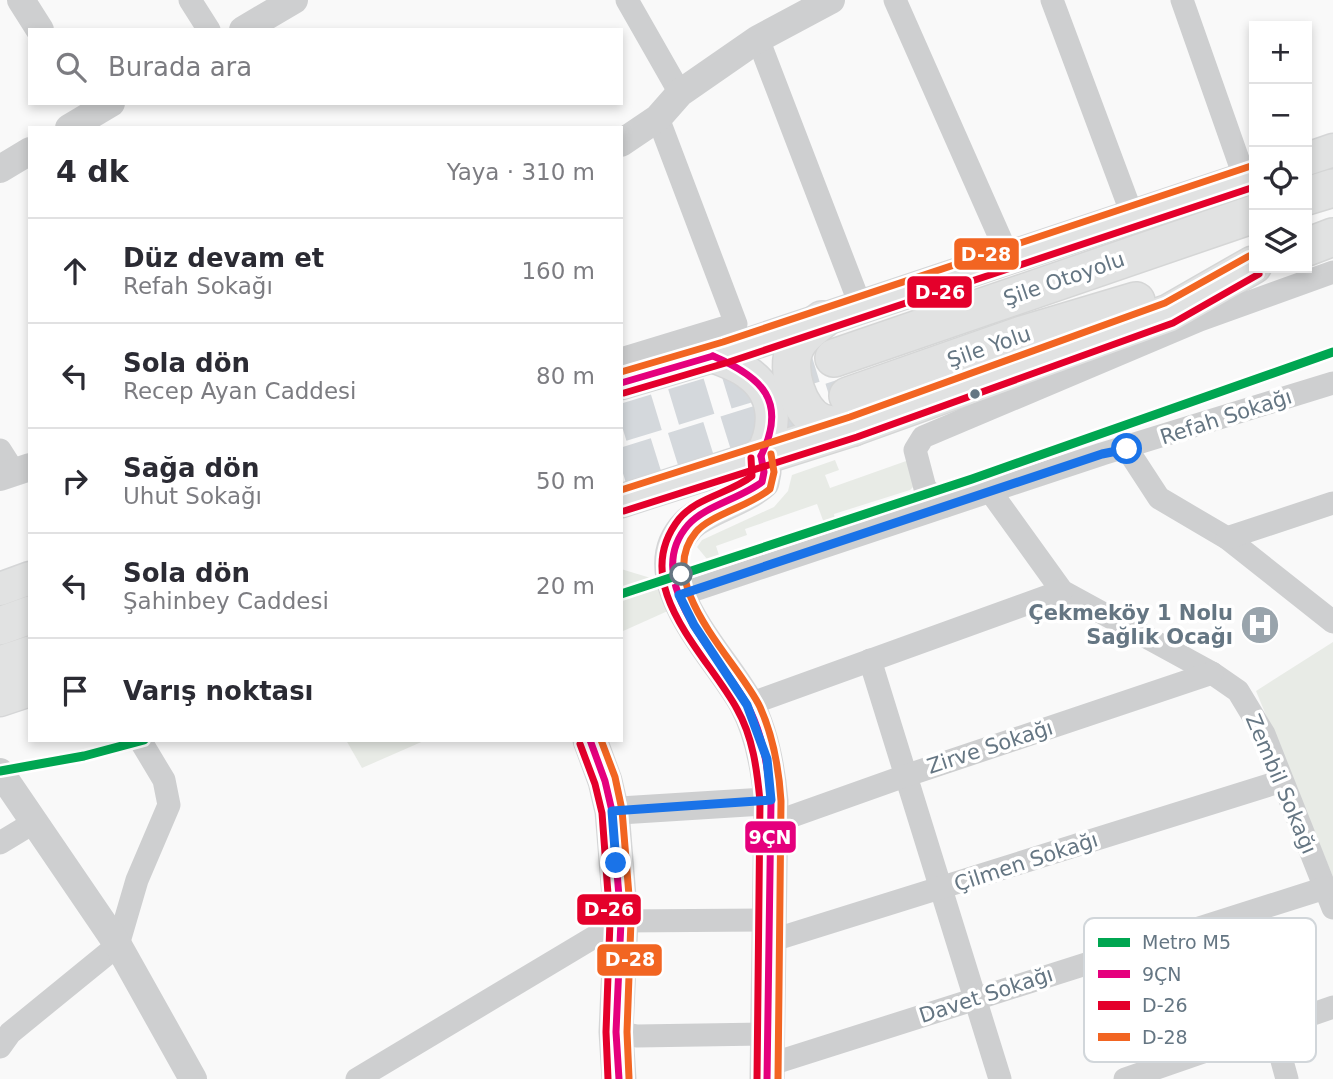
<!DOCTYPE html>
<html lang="tr">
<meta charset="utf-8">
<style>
:root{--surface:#fff;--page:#f2f2f3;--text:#2b2b33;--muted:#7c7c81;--line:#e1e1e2}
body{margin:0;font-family:"DejaVu Sans",sans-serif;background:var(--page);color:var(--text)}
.controls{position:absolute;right:21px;top:21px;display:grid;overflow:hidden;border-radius:0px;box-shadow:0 4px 10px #0003}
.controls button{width:63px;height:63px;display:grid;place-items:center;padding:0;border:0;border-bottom:2px solid var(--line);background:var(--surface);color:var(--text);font:35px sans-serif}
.stop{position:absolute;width:21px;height:21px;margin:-16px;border:5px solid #1a73e8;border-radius:50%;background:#fff}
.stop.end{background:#1a73e8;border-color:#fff;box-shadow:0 2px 7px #0008}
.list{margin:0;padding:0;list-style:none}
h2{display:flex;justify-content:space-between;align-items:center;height:91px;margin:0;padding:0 28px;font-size:30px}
h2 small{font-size:23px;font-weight:400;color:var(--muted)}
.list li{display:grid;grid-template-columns:46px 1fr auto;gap:21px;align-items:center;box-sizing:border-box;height:105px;padding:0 28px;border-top:2px solid var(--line)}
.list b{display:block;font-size:26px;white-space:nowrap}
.list p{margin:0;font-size:23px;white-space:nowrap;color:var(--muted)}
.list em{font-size:23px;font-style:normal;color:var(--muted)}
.icon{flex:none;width:38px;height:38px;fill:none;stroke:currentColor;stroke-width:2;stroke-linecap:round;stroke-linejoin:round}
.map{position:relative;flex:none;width:1333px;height:1079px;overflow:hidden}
.search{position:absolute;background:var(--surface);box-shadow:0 4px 10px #0003;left:28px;top:28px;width:595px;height:77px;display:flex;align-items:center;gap:18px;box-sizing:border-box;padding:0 24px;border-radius:0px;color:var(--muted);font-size:26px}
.panel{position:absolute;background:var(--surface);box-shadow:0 4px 10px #0003;left:28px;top:126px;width:595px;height:616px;border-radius:0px}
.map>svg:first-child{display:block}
.green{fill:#e8ebe6}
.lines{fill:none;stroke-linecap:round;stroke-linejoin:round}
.trunk-tunnel{stroke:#d4d8dc;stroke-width:37;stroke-dasharray:37 18;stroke-linecap:butt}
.secondary-casing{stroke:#d5d6d7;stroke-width:35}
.trunk-casing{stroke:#d5d6d6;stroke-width:40}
.minor{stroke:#cecfd0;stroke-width:23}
.tertiary{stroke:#cecfd0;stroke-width:28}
.secondary{stroke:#e1e2e2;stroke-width:32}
.trunk{stroke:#e1e2e2;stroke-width:37}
.bus-1-casing{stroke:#fff;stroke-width:12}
.bus-2-casing{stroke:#fff;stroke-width:12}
.bus-3-casing{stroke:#fff;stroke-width:12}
.bus-1{stroke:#e5007d;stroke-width:7}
.bus-2{stroke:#e4002b;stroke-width:7}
.bus-3{stroke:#f26522;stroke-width:7}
.metro-1-casing{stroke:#fff;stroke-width:14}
.metro-1{stroke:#00a651;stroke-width:9}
.route{stroke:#1a73e8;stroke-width:9}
.bus-dot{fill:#657683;stroke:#fff;stroke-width:2.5}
.stop-dot{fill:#fff;stroke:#657683;stroke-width:3.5}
.labels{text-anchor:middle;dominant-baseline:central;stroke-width:7;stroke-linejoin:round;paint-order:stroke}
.street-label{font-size:21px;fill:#657683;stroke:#fff}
.poi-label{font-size:21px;font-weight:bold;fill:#657683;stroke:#fff;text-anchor:end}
.key{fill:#fff;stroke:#d1d6da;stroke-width:2}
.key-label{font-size:19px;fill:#657683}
.line-badge{stroke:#fff;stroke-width:2.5}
.badge-label{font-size:19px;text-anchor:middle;font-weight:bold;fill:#fff}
</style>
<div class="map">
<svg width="1333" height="1079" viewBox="0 0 1333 1079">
<rect width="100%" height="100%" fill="#f9f9f9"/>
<g class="green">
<path d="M 835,460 L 839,470 L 825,475 L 830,488 L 909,460 L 915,485 L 910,490 L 834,514 L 835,521 L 824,523 L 817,504 L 745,529 L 747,535 L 716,546 L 723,567 L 716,570 L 697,547 L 702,540 L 774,507 L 788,491 L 792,475 Z"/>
<path d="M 621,569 L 654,579 L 670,610 L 621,632 Z"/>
<path d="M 1333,642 L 1333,877 L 1256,691 Z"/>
<path d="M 346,740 L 426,740 L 362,768 Z"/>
</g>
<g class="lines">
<g class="trunk-tunnel">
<path d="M 621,423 L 834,358"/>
<path d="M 621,467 L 848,396"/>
</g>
<g class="secondary-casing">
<g id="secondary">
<path d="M 1307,159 L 1333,150"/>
<path d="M 713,356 C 724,361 738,365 748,373 C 777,393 777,428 761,456"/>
<path d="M 621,383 L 726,352 L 1254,176"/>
<path d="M 761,456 L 764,472 L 762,482 C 742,500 703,509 688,525 C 637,578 720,655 746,703 C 762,733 768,767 771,801 L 767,1079"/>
<path d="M 621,501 L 761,456"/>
<path d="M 0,589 L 30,578"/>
<path d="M 0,700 L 30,690"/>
<path d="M 590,740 L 605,781 L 612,811 L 621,921 L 616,1032 L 619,1079"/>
</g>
</g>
<g class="trunk-casing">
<g id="trunk">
<path d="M 1307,196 L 1333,188"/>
<path d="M 1307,247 L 1333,237"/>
<path d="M 822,320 C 812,328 800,336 795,348 C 785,369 798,412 820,422 C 830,426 843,426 853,427"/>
<path d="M 834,358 L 1254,214"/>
<path d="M 848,396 L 1022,335 L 1136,301"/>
<path d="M 761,456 L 853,427 L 1169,313 L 1253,265"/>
<path d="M 0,626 L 30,615"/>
<path d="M 0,665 L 30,655"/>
</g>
</g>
<g class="minor">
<path d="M 190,0 L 209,30"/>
<path d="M 627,0 L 680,93"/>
<path d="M 895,0 L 1009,258"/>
<path d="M 1052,0 L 1133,217"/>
<path d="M 1182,0 L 1245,179"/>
<path d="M 758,39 L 861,307"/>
<path d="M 621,359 L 736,324 L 658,118"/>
<path d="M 1127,449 L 1159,498 L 1227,538 L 1333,622"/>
<path d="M 0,450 L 14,472"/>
<path d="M 990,491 L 1062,591 L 1212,673 L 1238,691 L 1264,734 L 1333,908"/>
<path d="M 945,506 L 925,488 L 915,450 L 923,437 L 1200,320 L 1333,272"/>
<path d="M 1227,538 L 1333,503"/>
<path d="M 679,595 L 1102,454 L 1333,383"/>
<path d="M 870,660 L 1000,1079"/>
<path d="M 747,705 L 1062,591"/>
<path d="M 770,824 L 905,776 L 1212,673"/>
<path d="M 0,843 L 33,823"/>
<path d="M 770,941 L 1282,781"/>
<path d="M 1273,1028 L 1287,1079"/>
<path d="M 616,1032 L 637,1036 L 769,1034"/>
<path d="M 0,1047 L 10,1033 L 118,945 L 137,880 L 169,805 L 164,780 L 140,740"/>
<path d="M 768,1065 L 1325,888"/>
<path d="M 357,1079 L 621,921 L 769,920"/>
<path d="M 1125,1079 L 1333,1007"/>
</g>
<g class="tertiary">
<path d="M 21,0 L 40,30"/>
<path d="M 243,30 L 294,0"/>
<path d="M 69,128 L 111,103"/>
<path d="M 621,143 L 658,118 L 680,93 L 758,39 L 831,0"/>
<path d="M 0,169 L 30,151"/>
<path d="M 0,477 L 30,467"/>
<path d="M 0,772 L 118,945 L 193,1079"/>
<path d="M 612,811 L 771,801"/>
</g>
<use href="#secondary" class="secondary"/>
<use href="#trunk" class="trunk"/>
<g class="bus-1-casing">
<g id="bus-1">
<path d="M 713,356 C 762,377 788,401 761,456"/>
<path d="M 621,383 L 713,356"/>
<path d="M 761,456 L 764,472 L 762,482 C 741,498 705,506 688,525 C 639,581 720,655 746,703 C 763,733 768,768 771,801 L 767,1079"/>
<path d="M 590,740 L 605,781 L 612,811 L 621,921 L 616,1032 L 619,1079"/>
</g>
</g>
<g class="bus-2-casing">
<g id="bus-2">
<path d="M 624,393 L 729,362 L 1254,187"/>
<path d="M 751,458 L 752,476 C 731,493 697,497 679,519 C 627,585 707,654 737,709 C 753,737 757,770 760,801 L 757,1079"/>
<path d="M 624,511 L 857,437 L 1173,323 L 1259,274"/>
<path d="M 580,744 L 595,784 L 602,813 L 610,921 L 606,1032 L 608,1079"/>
</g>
</g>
<g class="bus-3-casing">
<g id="bus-3">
<path d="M 621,372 L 723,342 L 1251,166"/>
<path d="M 771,454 L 774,472 L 770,489 C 750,506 710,515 696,532 C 652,584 738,661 760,707 C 773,736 779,769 781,801 L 778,1079"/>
<path d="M 621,490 L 850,417 L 1165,303 L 1249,256"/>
<path d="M 601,740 L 615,777 L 622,810 L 631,920 L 627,1032 L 629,1078"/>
</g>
</g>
<use href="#bus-1" class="bus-1"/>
<use href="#bus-2" class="bus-2"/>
<use href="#bus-3" class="bus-3"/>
<g class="metro-1-casing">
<g id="metro-1">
<path d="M 621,594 L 972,479 L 1333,352"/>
<path d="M 0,771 L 84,756 L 144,740"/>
</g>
</g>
<use href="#metro-1" class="metro-1"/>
</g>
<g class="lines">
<path class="route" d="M 616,863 L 612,811 L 771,800 L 767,759 L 747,705 L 694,625 L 679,595 L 1102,454 L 1127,449"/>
</g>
<defs>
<g id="hospital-disc" transform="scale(2.0125)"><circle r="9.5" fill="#99a4ac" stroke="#fff"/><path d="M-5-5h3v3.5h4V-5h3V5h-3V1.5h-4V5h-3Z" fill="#fff"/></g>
</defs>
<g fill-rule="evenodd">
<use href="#hospital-disc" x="1260" y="625"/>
</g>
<circle class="bus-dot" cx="975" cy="394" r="6"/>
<circle class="stop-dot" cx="681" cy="574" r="10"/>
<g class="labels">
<g class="street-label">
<text transform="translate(1064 279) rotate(-19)">Şile Otoyolu</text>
<text transform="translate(989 347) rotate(-19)">Şile Yolu</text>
<text transform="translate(1226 417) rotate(-18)">Refah Sokağı</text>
<text transform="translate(990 747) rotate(-18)">Zirve Sokağı</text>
<text transform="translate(1281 784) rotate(67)">Zembil Sokağı</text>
<text transform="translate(1026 862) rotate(-18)">Çilmen Sokağı</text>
<text transform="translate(986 995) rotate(-18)">Davet Sokağı</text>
</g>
<g class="poi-label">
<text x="1233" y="613">Çekmeköy 1 Nolu<tspan x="1233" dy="24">Sağlık Ocağı</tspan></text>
</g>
</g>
<rect x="1084" y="918" width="232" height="144" rx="10" class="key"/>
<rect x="1098" y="938" width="32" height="9" fill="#00a651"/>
<rect x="1098" y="970" width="32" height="8" fill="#e5007d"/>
<rect x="1098" y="1001" width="32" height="9" fill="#e4002b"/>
<rect x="1098" y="1033" width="32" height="8" fill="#f26522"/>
<g class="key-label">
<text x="1142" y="949">Metro M5</text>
<text x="1142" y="981">9ÇN</text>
<text x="1142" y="1012">D-26</text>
<text x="1142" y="1044">D-28</text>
</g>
<g class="line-badge">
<rect x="953" y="237" width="67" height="34" rx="7" fill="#f26522"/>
<rect x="906" y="275" width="67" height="34" rx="7" fill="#e4002b"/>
<rect x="744" y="820" width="53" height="34" rx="7" fill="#e5007d"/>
<rect x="576" y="893" width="66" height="33" rx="7" fill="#e4002b"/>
<rect x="596" y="943" width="67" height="34" rx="7" fill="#f26522"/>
</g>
<g class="badge-label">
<text x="986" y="261">D-28</text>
<text x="940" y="299">D-26</text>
<text x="770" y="844">9ÇN</text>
<text x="609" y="916">D-26</text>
<text x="630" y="966">D-28</text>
</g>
</svg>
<div class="controls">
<button>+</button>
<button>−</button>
<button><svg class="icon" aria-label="locate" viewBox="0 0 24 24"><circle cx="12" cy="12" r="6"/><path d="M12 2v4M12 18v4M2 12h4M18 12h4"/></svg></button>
<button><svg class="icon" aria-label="layers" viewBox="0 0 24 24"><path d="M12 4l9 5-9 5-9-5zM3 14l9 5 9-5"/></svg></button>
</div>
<div class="stop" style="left:1127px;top:449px"></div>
<div class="stop end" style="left:616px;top:863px"></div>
<div class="search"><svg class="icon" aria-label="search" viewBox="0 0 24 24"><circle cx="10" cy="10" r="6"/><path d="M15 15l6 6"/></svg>Burada ara</div>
<section class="panel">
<h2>4 dk<small>Yaya · 310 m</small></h2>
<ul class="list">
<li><svg class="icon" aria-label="ahead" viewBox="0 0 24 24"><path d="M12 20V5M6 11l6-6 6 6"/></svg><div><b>Düz devam et</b><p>Refah Sokağı</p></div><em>160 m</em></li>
<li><svg class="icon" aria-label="left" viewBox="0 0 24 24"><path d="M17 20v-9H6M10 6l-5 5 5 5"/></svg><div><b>Sola dön</b><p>Recep Ayan Caddesi</p></div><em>80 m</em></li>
<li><svg class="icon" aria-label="right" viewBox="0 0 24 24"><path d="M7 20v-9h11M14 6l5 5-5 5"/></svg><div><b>Sağa dön</b><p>Uhut Sokağı</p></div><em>50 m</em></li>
<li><svg class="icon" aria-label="left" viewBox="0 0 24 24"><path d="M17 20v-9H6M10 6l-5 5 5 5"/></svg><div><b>Sola dön</b><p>Şahinbey Caddesi</p></div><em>20 m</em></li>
<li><svg class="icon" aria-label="arrive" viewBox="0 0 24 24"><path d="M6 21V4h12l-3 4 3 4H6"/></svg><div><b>Varış noktası</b></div></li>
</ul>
</section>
</div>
